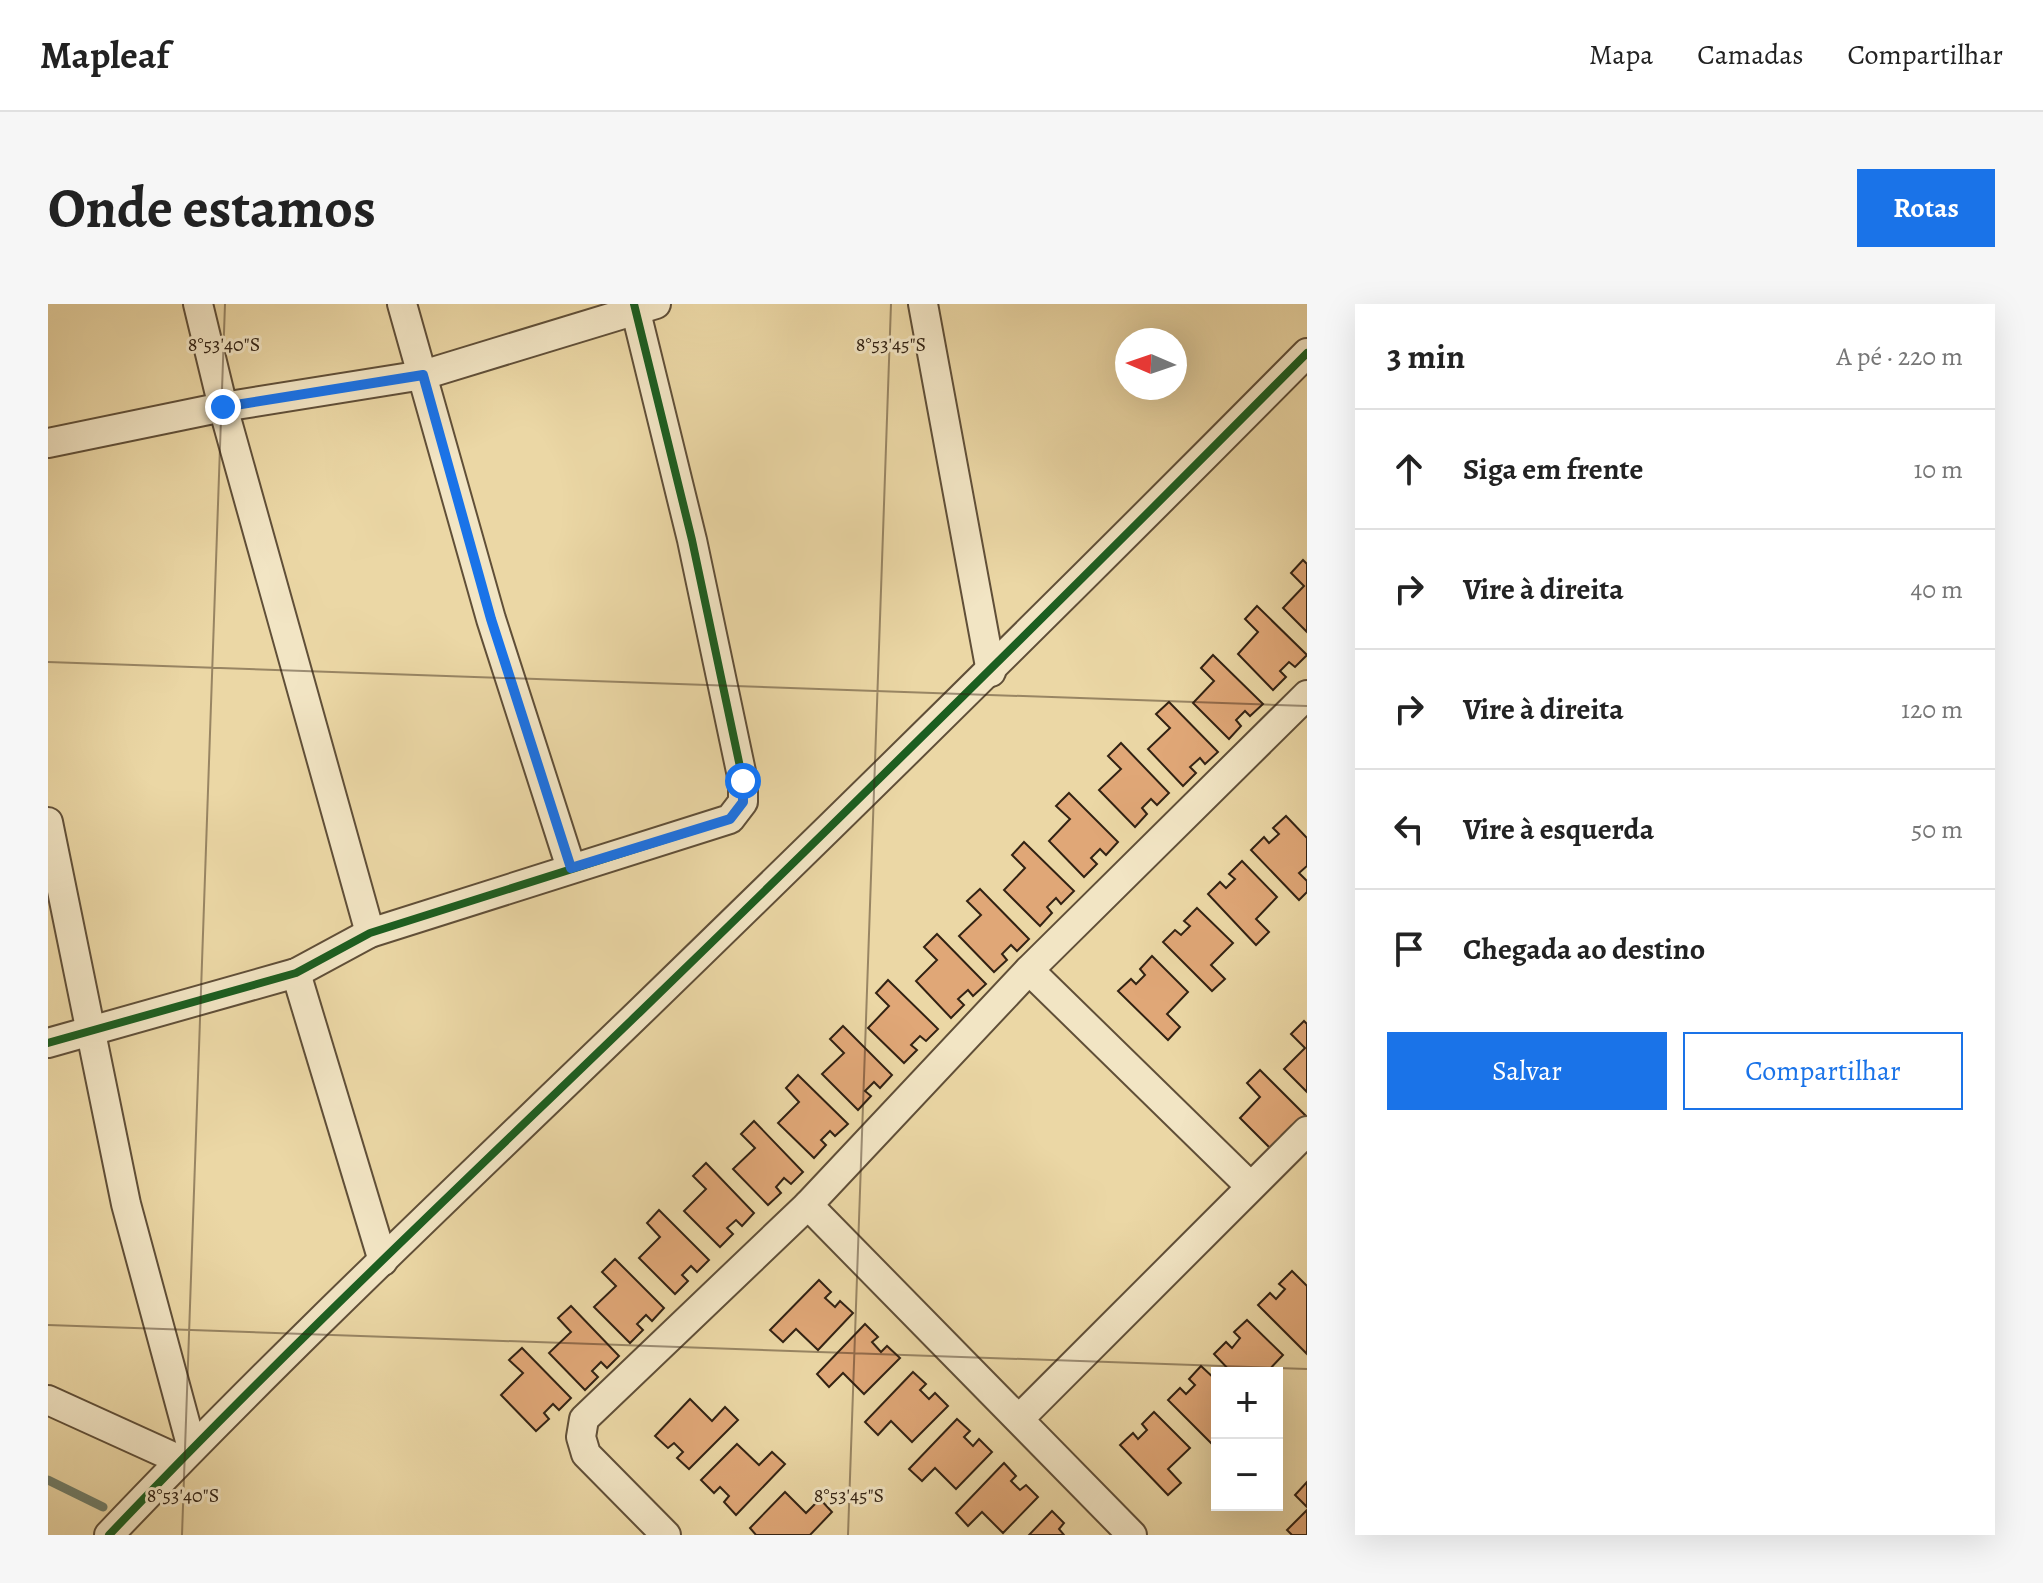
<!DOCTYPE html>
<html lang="pt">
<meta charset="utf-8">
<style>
:root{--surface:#fff;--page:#f6f6f6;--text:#222;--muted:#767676;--line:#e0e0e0;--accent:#1a73e8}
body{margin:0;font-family:Alegreya,serif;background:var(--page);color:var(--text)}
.controls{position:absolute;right:24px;bottom:24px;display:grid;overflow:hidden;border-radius:0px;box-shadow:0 8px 32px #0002}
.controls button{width:72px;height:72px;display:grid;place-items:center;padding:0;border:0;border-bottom:2px solid var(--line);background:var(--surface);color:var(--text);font:40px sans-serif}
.compass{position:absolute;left:1067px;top:24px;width:72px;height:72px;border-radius:50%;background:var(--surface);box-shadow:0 8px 32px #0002;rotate:272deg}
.stop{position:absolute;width:24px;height:24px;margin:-18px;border:6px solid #1a73e8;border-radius:50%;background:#fff}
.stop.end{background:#1a73e8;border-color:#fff;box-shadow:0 2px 8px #0008}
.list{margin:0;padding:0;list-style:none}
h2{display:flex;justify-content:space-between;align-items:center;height:104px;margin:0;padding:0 32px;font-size:34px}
h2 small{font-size:26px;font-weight:400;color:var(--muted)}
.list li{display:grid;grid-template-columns:52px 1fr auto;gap:24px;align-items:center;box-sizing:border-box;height:120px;padding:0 32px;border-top:2px solid var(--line)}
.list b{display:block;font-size:30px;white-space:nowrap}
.list em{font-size:26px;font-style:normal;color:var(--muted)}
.actions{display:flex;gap:16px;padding:24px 32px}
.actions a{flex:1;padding:18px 0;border:2px solid var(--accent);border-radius:0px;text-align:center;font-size:28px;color:var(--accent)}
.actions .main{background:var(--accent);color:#fff}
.icon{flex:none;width:44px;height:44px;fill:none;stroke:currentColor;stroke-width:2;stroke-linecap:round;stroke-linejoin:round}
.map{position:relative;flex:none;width:1259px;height:1231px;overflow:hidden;border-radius:0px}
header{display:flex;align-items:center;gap:48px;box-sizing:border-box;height:112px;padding:0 40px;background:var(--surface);border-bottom:2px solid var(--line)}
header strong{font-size:38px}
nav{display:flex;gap:44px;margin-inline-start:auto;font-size:28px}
.intro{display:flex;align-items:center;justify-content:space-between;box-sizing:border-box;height:192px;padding:0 48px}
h1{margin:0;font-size:56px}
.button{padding:20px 36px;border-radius:0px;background:var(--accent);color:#fff;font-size:28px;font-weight:700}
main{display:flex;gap:48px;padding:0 48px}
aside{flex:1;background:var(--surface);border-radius:0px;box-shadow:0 8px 32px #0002}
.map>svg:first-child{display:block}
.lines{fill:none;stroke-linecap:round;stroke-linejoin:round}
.stream{stroke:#707d69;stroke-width:9}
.building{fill:#e0a777;stroke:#322213;stroke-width:2}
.street-casing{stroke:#604f38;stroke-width:32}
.street{stroke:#f2e5c4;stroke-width:28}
.cycleway-casing{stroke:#f2e5c4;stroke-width:13}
.cycleway{stroke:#1b5e20;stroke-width:8}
.route{stroke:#1a73e8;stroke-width:10}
.ticks{fill:none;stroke:#322213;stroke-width:2;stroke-opacity:0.45}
.ticks-label{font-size:20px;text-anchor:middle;fill:#322213;stroke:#f2e5c4;stroke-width:6;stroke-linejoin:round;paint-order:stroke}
</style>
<header>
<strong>Mapleaf</strong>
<nav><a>Mapa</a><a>Camadas</a><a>Compartilhar</a></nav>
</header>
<div class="intro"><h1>Onde estamos</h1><a class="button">Rotas</a></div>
<main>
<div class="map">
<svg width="1259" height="1231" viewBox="0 0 1259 1231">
<rect width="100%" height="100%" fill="#ebd7a5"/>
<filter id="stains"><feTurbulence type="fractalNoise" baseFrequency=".0025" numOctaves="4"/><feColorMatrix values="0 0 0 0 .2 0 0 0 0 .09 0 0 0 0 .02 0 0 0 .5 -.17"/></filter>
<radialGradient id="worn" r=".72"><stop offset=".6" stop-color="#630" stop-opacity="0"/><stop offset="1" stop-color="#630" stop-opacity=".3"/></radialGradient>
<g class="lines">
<path class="stream" d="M 0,1176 L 55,1203"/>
</g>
<g class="building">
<path d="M 1255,256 L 1259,260 L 1259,328 L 1235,304 L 1256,282 L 1243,269 Z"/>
<path d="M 1209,302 L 1259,351 L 1247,363 L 1241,358 L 1232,367 L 1238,373 L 1225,386 L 1190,350 L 1210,328 L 1197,315 Z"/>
<path d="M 1165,351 L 1215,400 L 1202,412 L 1197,407 L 1188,416 L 1193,422 L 1181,435 L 1145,399 L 1166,377 L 1153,364 Z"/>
<path d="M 1121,398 L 1170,448 L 1157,460 L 1152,454 L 1142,463 L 1148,469 L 1135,482 L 1100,445 L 1122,424 L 1108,410 Z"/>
<path d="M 1073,439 L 1121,489 L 1109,501 L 1103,495 L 1094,504 L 1099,510 L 1087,523 L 1051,486 L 1073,465 L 1060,452 Z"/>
<path d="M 1021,489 L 1070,538 L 1058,551 L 1052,545 L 1043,554 L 1049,560 L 1036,573 L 1001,537 L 1022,515 L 1008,502 Z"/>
<path d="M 1238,512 L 1259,534 L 1259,562 L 1251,569 L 1259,577 L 1259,588 L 1251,596 L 1203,546 L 1216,533 L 1221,539 L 1231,530 L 1225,524 Z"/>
<path d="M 976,538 L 1026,587 L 1013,600 L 1008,594 L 999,603 L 1004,609 L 992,622 L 956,586 L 977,564 L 964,551 Z"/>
<path d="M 1194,557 L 1229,593 L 1208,615 L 1221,628 L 1208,641 L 1160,590 L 1172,578 L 1178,584 L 1187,575 L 1181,570 Z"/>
<path d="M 932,585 L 981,635 L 969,647 L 963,641 L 954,650 L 959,656 L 946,668 L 911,632 L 933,611 L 919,597 Z"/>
<path d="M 1149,604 L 1185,639 L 1163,661 L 1177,675 L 1164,687 L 1115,638 L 1127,626 L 1133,631 L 1142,622 L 1136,617 Z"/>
<path d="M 889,630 L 938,680 L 925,692 L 920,686 L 910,695 L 916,701 L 903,714 L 868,677 L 889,656 L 876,643 Z"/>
<path d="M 1104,652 L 1140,688 L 1119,710 L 1132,723 L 1120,736 L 1070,687 L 1083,675 L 1088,680 L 1097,671 L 1092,665 Z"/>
<path d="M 840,676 L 890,725 L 878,737 L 872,732 L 863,741 L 869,746 L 856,759 L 820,724 L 841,702 L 828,689 Z"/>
<path d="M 1256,717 L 1259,720 L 1259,788 L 1236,765 L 1257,744 L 1243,730 Z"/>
<path d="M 795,722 L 844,771 L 832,784 L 826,778 L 817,787 L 823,792 L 810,806 L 774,770 L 796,749 L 782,735 Z"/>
<path d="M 1212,766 L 1259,813 L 1249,827 L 1243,822 L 1234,831 L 1240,837 L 1228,850 L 1192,814 L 1212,793 L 1199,779 Z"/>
<path d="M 750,771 L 800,820 L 787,832 L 782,827 L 773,836 L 778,841 L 766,854 L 730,819 L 751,798 L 738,784 Z"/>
<path d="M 706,817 L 755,868 L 743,880 L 736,874 L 728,883 L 733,889 L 720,901 L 685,865 L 707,844 L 693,830 Z"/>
<path d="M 658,859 L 706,909 L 694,922 L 688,916 L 679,924 L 685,930 L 672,943 L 636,907 L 658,885 L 645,872 Z"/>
<path d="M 611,906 L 661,956 L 649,968 L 643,962 L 634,971 L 640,977 L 627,990 L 591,954 L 612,933 L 599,919 Z"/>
<path d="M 567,955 L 616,1004 L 604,1017 L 598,1011 L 589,1020 L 595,1026 L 582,1039 L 546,1003 L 568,982 L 554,968 Z"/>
<path d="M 1244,967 L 1259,982 L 1259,1050 L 1210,1001 L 1222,989 L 1228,995 L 1237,985 L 1231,980 Z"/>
<path d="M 771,976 L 783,988 L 777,994 L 787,1003 L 792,997 L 805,1009 L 770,1046 L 748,1025 L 735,1038 L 722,1026 Z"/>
<path d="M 523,1002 L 571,1052 L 559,1064 L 553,1058 L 544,1067 L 550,1073 L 537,1086 L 501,1049 L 523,1028 L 510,1014 Z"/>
<path d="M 1199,1016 L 1235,1051 L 1218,1069 L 1184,1069 L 1166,1050 L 1178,1038 L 1184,1044 L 1192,1034 L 1186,1028 Z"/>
<path d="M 817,1020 L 830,1033 L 824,1038 L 833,1048 L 839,1042 L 852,1054 L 816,1090 L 795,1069 L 781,1083 L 769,1070 Z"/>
<path d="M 474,1044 L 523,1094 L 511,1106 L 505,1100 L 496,1109 L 501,1115 L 488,1127 L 453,1091 L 475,1069 L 461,1056 Z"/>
<path d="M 1153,1062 L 1169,1077 L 1169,1145 L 1120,1096 L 1132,1084 L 1138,1090 L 1147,1081 L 1141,1075 Z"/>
<path d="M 865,1068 L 878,1080 L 872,1086 L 881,1095 L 887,1089 L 900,1102 L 864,1138 L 843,1117 L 830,1131 L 817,1118 Z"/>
<path d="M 642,1095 L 664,1117 L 677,1103 L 690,1116 L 641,1165 L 629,1154 L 635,1148 L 626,1139 L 620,1144 L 607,1132 Z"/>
<path d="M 1106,1108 L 1142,1144 L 1120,1165 L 1133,1179 L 1120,1191 L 1072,1141 L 1085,1129 L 1090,1135 L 1099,1126 L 1094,1120 Z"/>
<path d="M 909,1115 L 922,1127 L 916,1133 L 925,1142 L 931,1135 L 944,1148 L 908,1185 L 887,1164 L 874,1177 L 861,1165 Z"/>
<path d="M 689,1140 L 711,1161 L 724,1148 L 737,1160 L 688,1211 L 676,1198 L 681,1192 L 672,1183 L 666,1189 L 653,1176 Z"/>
<path d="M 956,1159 L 968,1172 L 963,1177 L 972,1186 L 978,1181 L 990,1193 L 955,1229 L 934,1208 L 920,1222 L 908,1209 Z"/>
<path d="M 1259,1178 L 1259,1203 L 1247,1191 Z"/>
<path d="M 737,1188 L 758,1209 L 772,1195 L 784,1208 L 762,1231 L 708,1231 L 702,1224 Z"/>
<path d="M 1259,1206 L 1259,1231 L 1244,1231 L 1239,1226 Z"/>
<path d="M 1004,1207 L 1016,1219 L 1011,1225 L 1016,1231 L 981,1231 Z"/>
</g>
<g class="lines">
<g class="street-casing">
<g id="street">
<path d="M 150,0 L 175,103 L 322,629"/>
<path d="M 354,0 L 443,315 L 523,564"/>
<path d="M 875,0 L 943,368"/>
<path d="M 0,139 L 175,103 L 375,71 L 608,0"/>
<path d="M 0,518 L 78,900 L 144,1144"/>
<path d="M 981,666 L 1202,882"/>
<path d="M 248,669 L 335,957"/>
<path d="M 0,739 L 248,669 L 322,629 L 682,515 L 695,498 L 695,477 L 644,236 L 586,0"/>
<path d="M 760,901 L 1084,1231"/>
<path d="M 0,1096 L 132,1156"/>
<path d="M 971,1115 L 1259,827"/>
<path d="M 61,1231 C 232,1051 413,881 591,709 C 816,491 1039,271 1259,49"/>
<path d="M 618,1231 L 538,1150 L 533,1133 L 536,1115 L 760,901 L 981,666 L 1259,391"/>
</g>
</g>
<use href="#street" class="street"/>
<g class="cycleway-casing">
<g id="cycleway">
<path d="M 0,739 L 248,669 L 322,629 L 682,515 L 695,498 L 695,477 L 644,236 L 586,0"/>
<path d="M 61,1231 C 232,1051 413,881 591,709 C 816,491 1039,271 1259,49"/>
</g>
</g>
<use href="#cycleway" class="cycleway"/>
</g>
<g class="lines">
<path class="route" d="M 175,103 L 375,71 L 443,315 L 523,564 L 682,515 L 695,498 L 695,477"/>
</g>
<path class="ticks" d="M 0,358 L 1259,402M 0,1021 L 1259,1065M 134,1231 L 177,0M 800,1231 L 843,0"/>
<g class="ticks-label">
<text x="176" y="47">8°53'40"S</text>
<text x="843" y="47">8°53'45"S</text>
<text x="135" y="1198">8°53'40"S</text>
<text x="801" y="1198">8°53'45"S</text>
</g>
<rect width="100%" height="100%" filter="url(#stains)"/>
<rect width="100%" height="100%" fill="url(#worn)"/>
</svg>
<div class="controls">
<button>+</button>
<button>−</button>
</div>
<svg class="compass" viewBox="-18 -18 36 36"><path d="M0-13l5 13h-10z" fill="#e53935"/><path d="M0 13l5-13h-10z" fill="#767676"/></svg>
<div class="stop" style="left:695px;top:477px"></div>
<div class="stop end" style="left:175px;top:103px"></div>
</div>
<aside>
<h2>3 min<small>A pé · 220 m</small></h2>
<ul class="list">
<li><svg class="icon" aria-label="ahead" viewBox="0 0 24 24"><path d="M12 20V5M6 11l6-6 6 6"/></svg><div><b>Siga em frente</b></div><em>10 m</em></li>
<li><svg class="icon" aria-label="right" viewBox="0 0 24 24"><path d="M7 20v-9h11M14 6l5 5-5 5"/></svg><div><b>Vire à direita</b></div><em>40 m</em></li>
<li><svg class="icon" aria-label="right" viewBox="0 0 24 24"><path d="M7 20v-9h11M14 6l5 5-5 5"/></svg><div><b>Vire à direita</b></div><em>120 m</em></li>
<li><svg class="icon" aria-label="left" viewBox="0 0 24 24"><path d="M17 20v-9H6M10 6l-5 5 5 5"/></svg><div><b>Vire à esquerda</b></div><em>50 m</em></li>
<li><svg class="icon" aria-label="arrive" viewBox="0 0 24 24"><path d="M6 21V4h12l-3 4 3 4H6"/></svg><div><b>Chegada ao destino</b></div></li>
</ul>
<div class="actions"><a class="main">Salvar</a><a>Compartilhar</a></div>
</aside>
</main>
